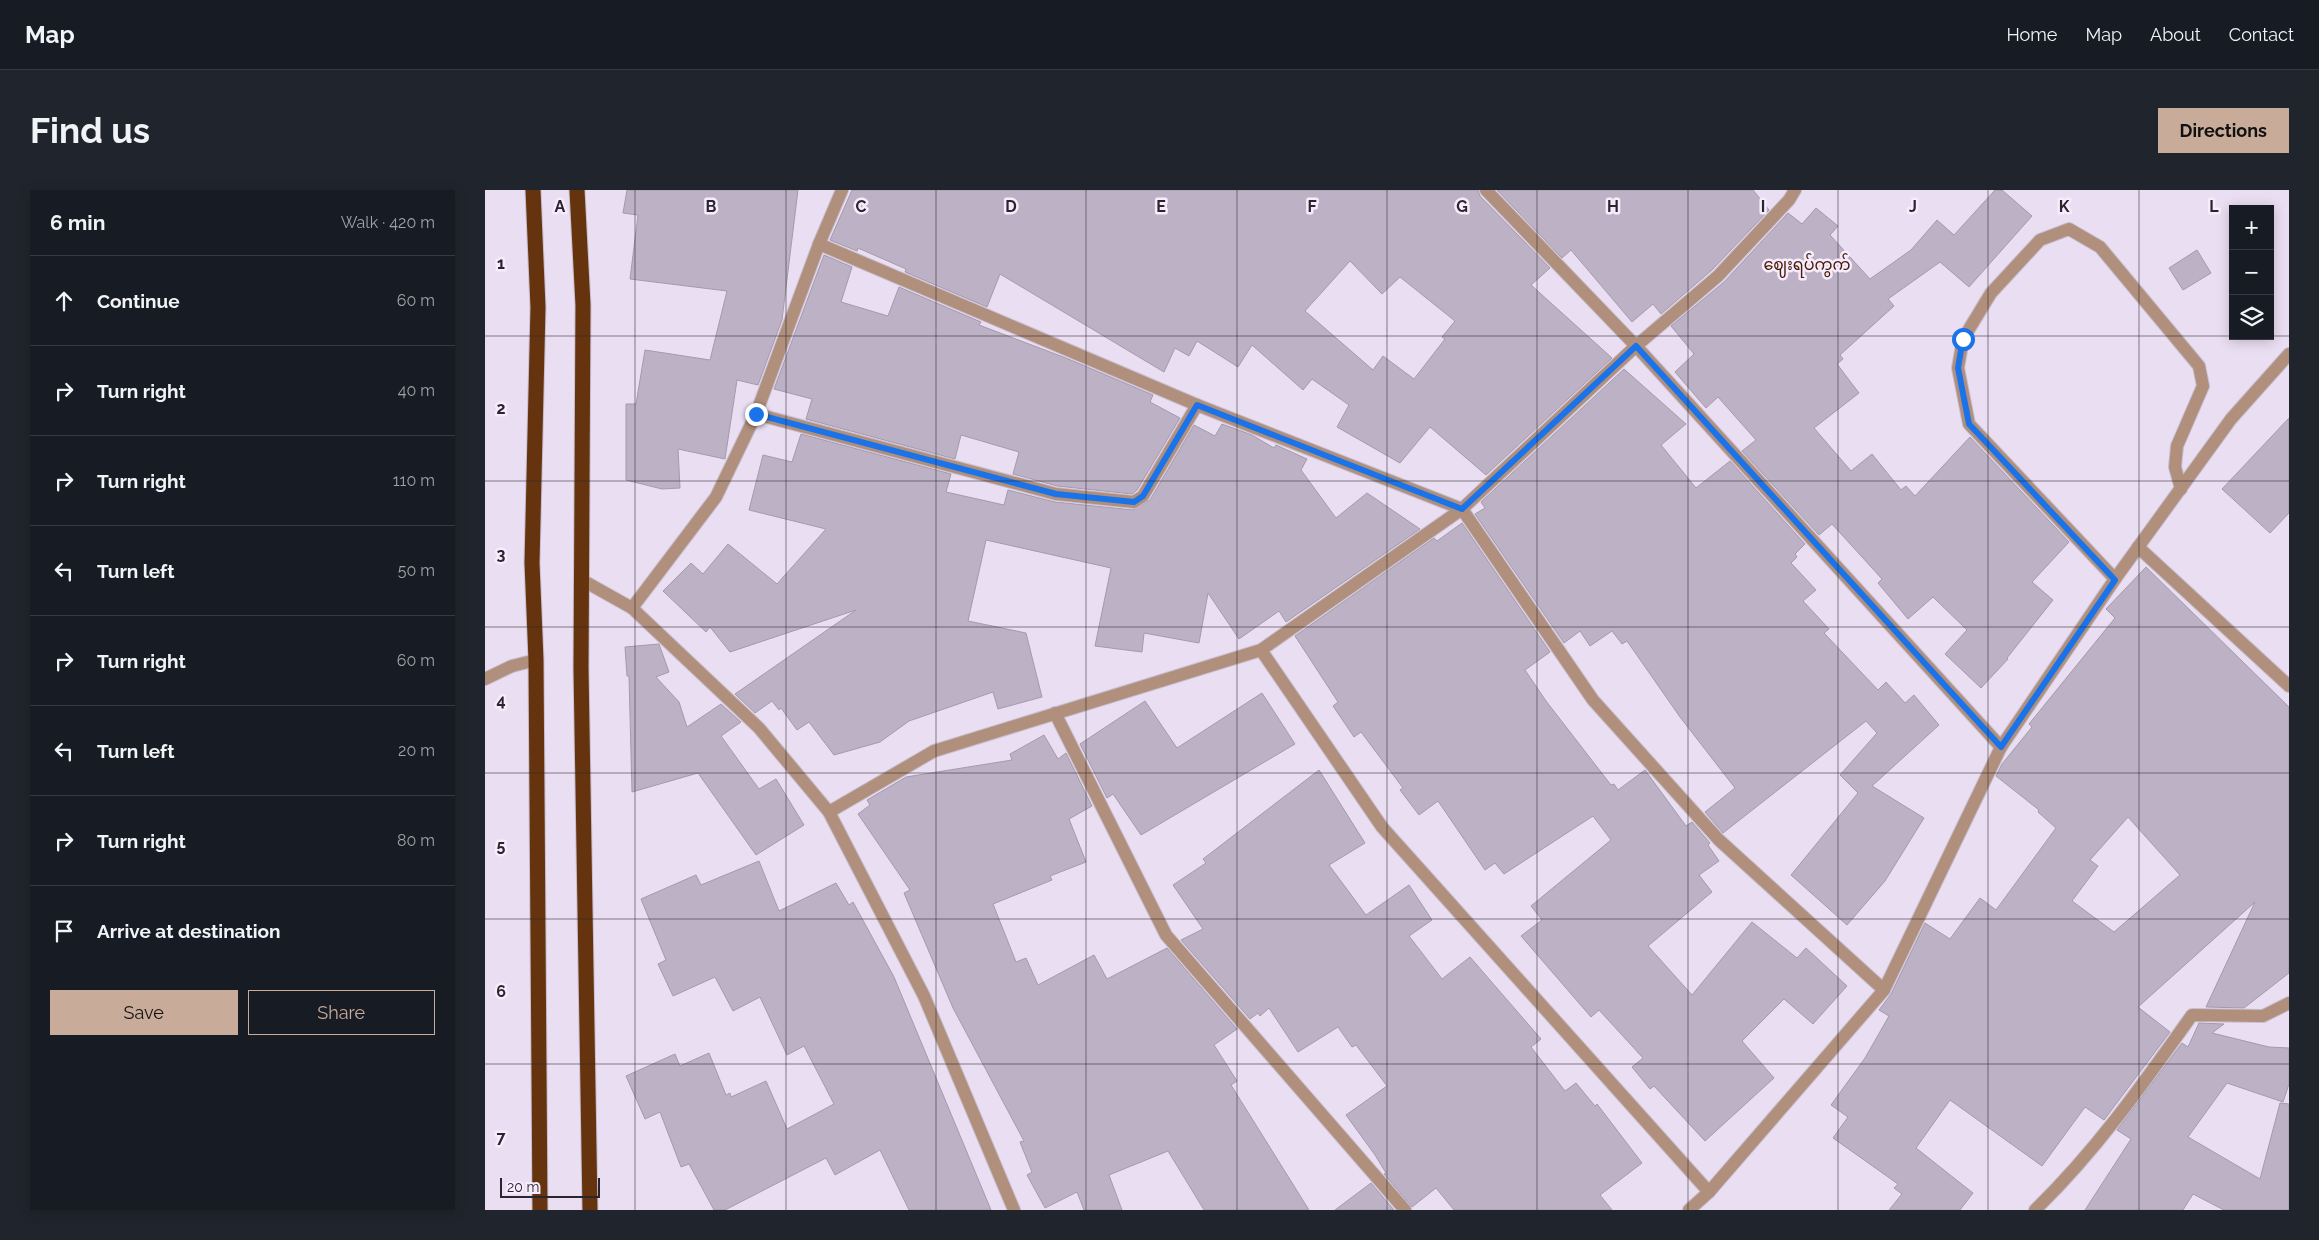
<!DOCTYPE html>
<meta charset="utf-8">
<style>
:root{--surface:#171b24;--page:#20242c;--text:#f1f3f6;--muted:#9ea1a6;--line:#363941;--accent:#c9ab9a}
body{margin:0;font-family:Raleway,"Noto Sans Myanmar",sans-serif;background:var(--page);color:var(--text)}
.controls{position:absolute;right:15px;top:15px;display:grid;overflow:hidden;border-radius:0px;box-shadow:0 2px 12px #0003}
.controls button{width:45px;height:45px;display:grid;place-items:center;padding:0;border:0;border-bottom:1px solid var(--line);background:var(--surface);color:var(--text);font:25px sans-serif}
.scale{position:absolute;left:15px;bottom:12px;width:100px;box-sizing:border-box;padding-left:5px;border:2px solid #29252c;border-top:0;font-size:14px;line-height:18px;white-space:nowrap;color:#29252c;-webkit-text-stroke:4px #f6ecfd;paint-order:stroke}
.stop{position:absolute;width:15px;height:15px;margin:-11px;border:4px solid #1a73e8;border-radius:50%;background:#fff}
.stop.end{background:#1a73e8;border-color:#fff;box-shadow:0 1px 5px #0008}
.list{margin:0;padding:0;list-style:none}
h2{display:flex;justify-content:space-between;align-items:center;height:65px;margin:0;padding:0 20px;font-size:21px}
h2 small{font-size:16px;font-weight:400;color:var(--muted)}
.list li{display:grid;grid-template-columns:32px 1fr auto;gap:15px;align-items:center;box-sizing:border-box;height:90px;padding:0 20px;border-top:1px solid var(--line)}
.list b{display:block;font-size:19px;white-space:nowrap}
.list em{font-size:16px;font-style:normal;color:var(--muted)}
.actions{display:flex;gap:10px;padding:15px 20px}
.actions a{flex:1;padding:11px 0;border:1px solid var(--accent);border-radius:0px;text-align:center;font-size:18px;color:var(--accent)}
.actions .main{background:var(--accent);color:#111}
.icon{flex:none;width:28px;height:28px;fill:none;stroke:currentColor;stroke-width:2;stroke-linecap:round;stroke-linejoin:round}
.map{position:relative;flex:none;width:1804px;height:1020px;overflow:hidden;border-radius:0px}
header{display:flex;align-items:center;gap:30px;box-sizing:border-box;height:70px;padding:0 25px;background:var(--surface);border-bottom:1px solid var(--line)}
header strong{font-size:24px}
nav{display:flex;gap:28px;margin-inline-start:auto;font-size:18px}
.intro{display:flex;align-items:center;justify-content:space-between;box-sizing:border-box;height:120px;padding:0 30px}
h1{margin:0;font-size:35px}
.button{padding:12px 22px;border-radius:0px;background:var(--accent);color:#111;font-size:18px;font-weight:700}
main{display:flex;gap:30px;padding:0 30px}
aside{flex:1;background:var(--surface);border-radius:0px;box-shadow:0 2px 12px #0003}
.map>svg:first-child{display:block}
.building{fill:#bdb2c5;stroke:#a59aad;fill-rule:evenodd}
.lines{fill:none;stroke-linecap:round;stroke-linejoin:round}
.lane-casing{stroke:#c7bdce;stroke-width:14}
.street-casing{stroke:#c7bdce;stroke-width:14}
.highway-casing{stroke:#c7bdce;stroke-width:17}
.lane{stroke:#b08f7c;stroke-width:12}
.street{stroke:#b08f7c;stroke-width:12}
.highway{stroke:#66330f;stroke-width:15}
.route{stroke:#1a73e8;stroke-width:6}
.grid{fill:none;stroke:#29252c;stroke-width:1;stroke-opacity:0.55}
.labels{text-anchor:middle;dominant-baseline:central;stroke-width:5;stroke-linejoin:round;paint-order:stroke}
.quarter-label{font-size:16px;fill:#481a00;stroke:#f6ecfd}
.grid-label{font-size:16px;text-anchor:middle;font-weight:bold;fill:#29252c;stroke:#f6ecfd;stroke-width:5;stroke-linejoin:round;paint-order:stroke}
</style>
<header>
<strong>Map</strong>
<nav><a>Home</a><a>Map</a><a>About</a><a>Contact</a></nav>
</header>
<div class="intro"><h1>Find us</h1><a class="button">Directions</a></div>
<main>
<aside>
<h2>6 min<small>Walk · 420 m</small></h2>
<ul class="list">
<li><svg class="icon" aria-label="ahead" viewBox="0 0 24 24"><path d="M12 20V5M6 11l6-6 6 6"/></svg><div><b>Continue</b></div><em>60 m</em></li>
<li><svg class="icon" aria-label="right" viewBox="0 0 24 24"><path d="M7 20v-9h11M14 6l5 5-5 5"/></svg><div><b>Turn right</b></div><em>40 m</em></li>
<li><svg class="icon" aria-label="right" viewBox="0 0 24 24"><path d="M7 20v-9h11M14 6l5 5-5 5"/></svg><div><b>Turn right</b></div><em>110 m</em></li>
<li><svg class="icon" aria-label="left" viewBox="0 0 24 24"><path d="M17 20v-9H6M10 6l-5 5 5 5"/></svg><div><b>Turn left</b></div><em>50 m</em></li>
<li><svg class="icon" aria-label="right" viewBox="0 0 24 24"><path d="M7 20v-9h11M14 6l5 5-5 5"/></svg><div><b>Turn right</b></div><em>60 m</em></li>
<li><svg class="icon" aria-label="left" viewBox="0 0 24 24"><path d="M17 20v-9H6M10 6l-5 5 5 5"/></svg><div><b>Turn left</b></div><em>20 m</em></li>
<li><svg class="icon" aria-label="right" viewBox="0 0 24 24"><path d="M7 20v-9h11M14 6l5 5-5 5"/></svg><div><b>Turn right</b></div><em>80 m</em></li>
<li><svg class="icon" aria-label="arrive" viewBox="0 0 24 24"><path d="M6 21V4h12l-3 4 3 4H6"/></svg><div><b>Arrive at destination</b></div></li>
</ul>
<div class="actions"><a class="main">Save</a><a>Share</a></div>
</aside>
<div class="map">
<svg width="1804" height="1020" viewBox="0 0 1804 1020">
<rect width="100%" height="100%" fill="#eadef2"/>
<g class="building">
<path d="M 142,0 L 313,0 L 297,130 L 273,195 L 252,190 L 240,269 L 193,259 L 195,298 L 177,299 L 141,290 L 141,214 L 151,214 L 160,160 L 225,170 L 242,101 L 145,89 L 153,25 L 138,23 Z"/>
<path d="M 367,0 L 993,0 L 995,6 L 1065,78 L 1046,95 L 1127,168 L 1001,285 L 945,237 L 915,273 L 852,237 L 864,215 L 827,189 L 818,200 L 767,155 L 753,177 L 712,151 L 704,166 L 690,158 L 679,182 L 515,84 L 502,117 L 420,82 L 421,79 L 373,58 L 372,61 L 345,50 ZM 865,71 L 897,104 L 915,87 L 970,131 L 957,147 L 960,149 L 929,189 L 898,166 L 888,180 L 820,121 Z"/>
<path d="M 1012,0 L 1268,0 L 1284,20 L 1227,80 L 1176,124 L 1168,114 L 1147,132 L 1086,60 L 1077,68 Z"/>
<path d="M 1510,0 L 1517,0 L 1547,26 L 1484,97 L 1455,72 L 1403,109 L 1409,116 L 1355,165 L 1358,169 L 1352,174 L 1374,203 L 1329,238 L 1366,281 L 1387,264 L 1416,300 L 1421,296 L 1430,306 L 1485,247 L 1584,352 L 1547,392 L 1568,410 L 1522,468 L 1523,469 L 1496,498 L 1460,464 L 1482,440 L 1448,407 L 1423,429 L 1393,393 L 1397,389 L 1347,334 L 1334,345 L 1257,261 L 1271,250 L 1233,207 L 1221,218 L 1190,182 L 1209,164 L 1186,136 L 1239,92 L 1303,23 L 1317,34 L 1331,18 L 1353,36 L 1345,45 L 1385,89 L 1426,60 L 1452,30 L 1469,45 Z"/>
<path d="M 1712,60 L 1726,83 L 1698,100 L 1684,78 Z"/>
<path d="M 339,65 L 367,77 L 356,112 L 403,126 L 414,97 L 496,132 L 494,135 L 581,168 L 668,205 L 665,212 L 695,228 L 652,300 L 647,304 L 572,296 L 528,284 L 534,262 L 476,245 L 470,269 L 321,229 L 327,209 L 289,199 Z"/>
<path d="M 1139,179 L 1201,234 L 1176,255 L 1211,298 L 1245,271 L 1320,354 L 1310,364 L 1312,367 L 1306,373 L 1331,400 L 1318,411 L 1344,439 L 1339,443 L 1393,500 L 1401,492 L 1420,513 L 1429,505 L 1454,535 L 1387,596 L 1439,628 L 1400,691 L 1362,735 L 1306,685 L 1373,603 L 1355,585 L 1392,543 L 1381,531 L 1238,643 L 1220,622 L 1250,598 L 1195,527 L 1142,451 L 1137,454 L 1127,441 L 1105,456 L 1095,441 L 1079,453 L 990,324 L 1000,318 L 996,312 Z"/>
<path d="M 1804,228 L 1804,323 L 1785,343 L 1737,299 Z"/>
<path d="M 737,234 L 767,245 L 789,258 L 791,255 L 822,269 L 816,280 L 851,328 L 882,303 L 935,339 L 801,432 L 794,421 L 754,449 L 723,403 L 714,453 L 659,443 L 657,462 L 610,456 L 626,378 L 501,350 L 483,431 L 541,443 L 557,507 L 513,519 L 508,502 L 424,531 L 395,552 L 349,565 L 324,532 L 312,540 L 296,518 L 294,520 L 287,511 L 270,523 L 250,504 L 371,420 L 245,462 L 225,437 L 221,442 L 178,401 L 206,373 L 218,384 L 243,354 L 292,394 L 341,339 L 264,320 L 278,265 L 307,272 L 316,244 L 466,284 L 461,302 L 519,315 L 523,300 L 570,312 L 648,320 L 665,310 L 709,235 L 730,246 Z"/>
<path d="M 977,333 L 1065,462 L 1040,480 L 1061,511 L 1126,595 L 1129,594 L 1133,600 L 1160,580 L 1201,636 L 1207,632 L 1225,653 L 1223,655 L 1234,671 L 1214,685 L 1227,702 L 1163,756 L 1207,805 L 1267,732 L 1312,768 L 1321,758 L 1362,796 L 1328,834 L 1299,809 L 1257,851 L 1289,888 L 1220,951 L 1169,896 L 1165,899 L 1147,877 L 1158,868 L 1114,820 L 1106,827 L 1036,746 L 1057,730 L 1046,716 L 1126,650 L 1108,626 L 1019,684 L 1010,673 L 1000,680 L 953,611 L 934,625 L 915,600 L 918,598 L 876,542 L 869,547 L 848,516 L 853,512 L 810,446 L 949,348 L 952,351 Z"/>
<path d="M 1661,377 L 1804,517 L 1804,783 L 1759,818 L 1721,817 L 1770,712 L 1653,817 L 1685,842 L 1619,930 L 1600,917 L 1557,976 L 1465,910 L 1431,958 L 1488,1003 L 1475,1020 L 1404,1020 L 1417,1004 L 1409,998 L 1413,994 L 1348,948 L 1363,927 L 1346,915 L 1380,868 L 1404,826 L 1394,820 L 1406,804 L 1440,733 L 1465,749 L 1495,708 L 1511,720 L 1571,638 L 1553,622 L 1554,620 L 1511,586 L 1517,574 L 1547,537 L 1544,534 L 1630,428 L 1621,419 ZM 1643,627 L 1695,685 L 1629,742 L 1587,711 L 1613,676 L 1605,670 Z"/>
<path d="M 174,454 L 184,482 L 171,487 L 194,512 L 202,537 L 236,514 L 256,532 L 236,546 L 274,599 L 291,589 L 319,635 L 271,665 L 213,583 L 147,602 L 144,486 L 142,486 L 140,457 Z"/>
<path d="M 777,503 L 810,554 L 656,645 L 628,604 L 622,608 L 595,554 L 660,511 L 692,558 Z"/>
<path d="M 559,545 L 573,569 L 581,563 L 607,616 L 584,629 L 601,672 L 565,686 L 567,690 L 508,714 L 531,772 L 541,768 L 553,795 L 609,765 L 622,789 L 682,758 L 752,839 L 729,855 L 752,891 L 746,895 L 824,1020 L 719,1020 L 683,961 L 624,985 L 637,1020 L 599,1020 L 592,1002 L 560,1018 L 542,985 L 547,982 L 535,952 L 539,951 L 468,818 L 419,703 L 425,700 L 373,624 L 385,615 L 382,610 L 421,587 L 527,570 L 525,564 Z"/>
<path d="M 834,580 L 880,653 L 844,675 L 881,725 L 924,695 L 947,730 L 924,746 L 957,789 L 985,767 L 1056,849 L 1046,857 L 1080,901 L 1091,893 L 1110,916 L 1112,914 L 1157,973 L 1115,1005 L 1127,1020 L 969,1020 L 951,998 L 927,1017 L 899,984 L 901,983 L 890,965 L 861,925 L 902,896 L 871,855 L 867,857 L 853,837 L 813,862 L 784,818 L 775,826 L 773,823 L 765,829 L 696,750 L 718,739 L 688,695 L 721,673 L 718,669 Z"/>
<path d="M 274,671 L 294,721 L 351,693 L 364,715 L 368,712 L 409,787 L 506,1020 L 424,1020 L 395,960 L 350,985 L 341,968 L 240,1020 L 229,1020 L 204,974 L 196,977 L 175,922 L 160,929 L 141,886 L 190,864 L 195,876 L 224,863 L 241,905 L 245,903 L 246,907 L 281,891 L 302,939 L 349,914 L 319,856 L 302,865 L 275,807 L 248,821 L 230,787 L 188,806 L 173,774 L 181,770 L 156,709 L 211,685 L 216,695 Z"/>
<path d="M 1714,833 L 1739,834 L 1727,843 L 1784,857 L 1804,858 L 1804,894 L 1798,912 L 1742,893 L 1703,947 L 1775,989 L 1795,913 L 1804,914 L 1804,1020 L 1739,1020 L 1708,1004 L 1698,1020 L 1600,1020 L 1646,949 L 1632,940 L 1697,853 L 1703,857 Z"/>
<path d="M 886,993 L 909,1020 L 850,1020 Z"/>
</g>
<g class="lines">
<g class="lane-casing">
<g id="lane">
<path d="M 1653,357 L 1804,496"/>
<path d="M 1630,389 L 1484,234 L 1473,178 L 1478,149 L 1506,103 L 1555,50 L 1584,39 L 1615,57 L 1714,176 L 1718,196 L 1692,256 L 1690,277 L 1696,299"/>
</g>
</g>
<g class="street-casing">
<g id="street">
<path d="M 1001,0 L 1151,156 L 1516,557"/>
<path d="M 334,54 L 712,215 L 977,319 L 1108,510 L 1234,650 L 1399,800"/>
<path d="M 271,224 L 571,304 L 649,312 L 658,306 L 712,215"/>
<path d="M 97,390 L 147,418 L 274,538 L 344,622 L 439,806 L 529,1020"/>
<path d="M 147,418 L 231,307 L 271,224 L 334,54 L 357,0"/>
<path d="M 776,460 L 897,637 L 1224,1002"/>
<path d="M 0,489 L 27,476 L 51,470"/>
<path d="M 570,523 L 681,745 L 920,1020"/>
<path d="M 344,622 L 449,561 L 776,460 L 977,319 L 1151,156 L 1233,86 L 1304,10 L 1310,0"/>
<path d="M 1204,1020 L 1224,1002 L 1399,800 L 1516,557 L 1630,389 L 1746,229 L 1804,164"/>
<path d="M 1550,1020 C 1611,961 1658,894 1707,825 L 1778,826 L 1804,813"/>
</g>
</g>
<g class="highway-casing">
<g id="highway">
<path d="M 48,0 L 53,117 L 47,373 L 51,470 L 55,1020"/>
<path d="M 92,0 L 98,115 L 96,478 L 105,1020"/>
</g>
</g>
<use href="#lane" class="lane"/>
<use href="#street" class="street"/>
<use href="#highway" class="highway"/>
</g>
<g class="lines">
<path class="route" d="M 271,224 L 571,304 L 649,312 L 658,306 L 712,215 L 977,319 L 1151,156 L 1516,557 L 1630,390 L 1484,234 L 1473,178 L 1478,149"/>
</g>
<path class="grid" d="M 150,0 L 150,1020M 301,0 L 301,1020M 451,0 L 451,1020M 601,0 L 601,1020M 752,0 L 752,1020M 902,0 L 902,1020M 1052,0 L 1052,1020M 1203,0 L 1203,1020M 1353,0 L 1353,1020M 1503,0 L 1503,1020M 1654,0 L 1654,1020M 0,146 L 1748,146M 1785,146 L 1804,146M 0,291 L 1804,291M 0,437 L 1804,437M 0,583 L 1804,583M 0,729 L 1804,729M 0,874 L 1804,874"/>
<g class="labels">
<g class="quarter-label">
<text x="1322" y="74">ဈေးရပ်ကွက်</text>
</g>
</g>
<g class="grid-label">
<text x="75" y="22">A</text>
<text x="226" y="22">B</text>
<text x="376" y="22">C</text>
<text x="526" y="22">D</text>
<text x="676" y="22">E</text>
<text x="827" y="22">F</text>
<text x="977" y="22">G</text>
<text x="1128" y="22">H</text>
<text x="1278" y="22">I</text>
<text x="1428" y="22">J</text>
<text x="1579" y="22">K</text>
<text x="1729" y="22">L</text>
<text x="16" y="79">1</text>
<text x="16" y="224">2</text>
<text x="16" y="370">3</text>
<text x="16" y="516">4</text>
<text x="16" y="661">5</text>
<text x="16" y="807">6</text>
<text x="16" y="953">7</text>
</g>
</svg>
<div class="controls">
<button>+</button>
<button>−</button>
<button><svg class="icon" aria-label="layers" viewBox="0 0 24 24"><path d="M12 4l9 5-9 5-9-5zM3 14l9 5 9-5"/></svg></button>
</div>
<div class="scale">20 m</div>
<div class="stop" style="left:1478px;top:149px"></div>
<div class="stop end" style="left:271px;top:224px"></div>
</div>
</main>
